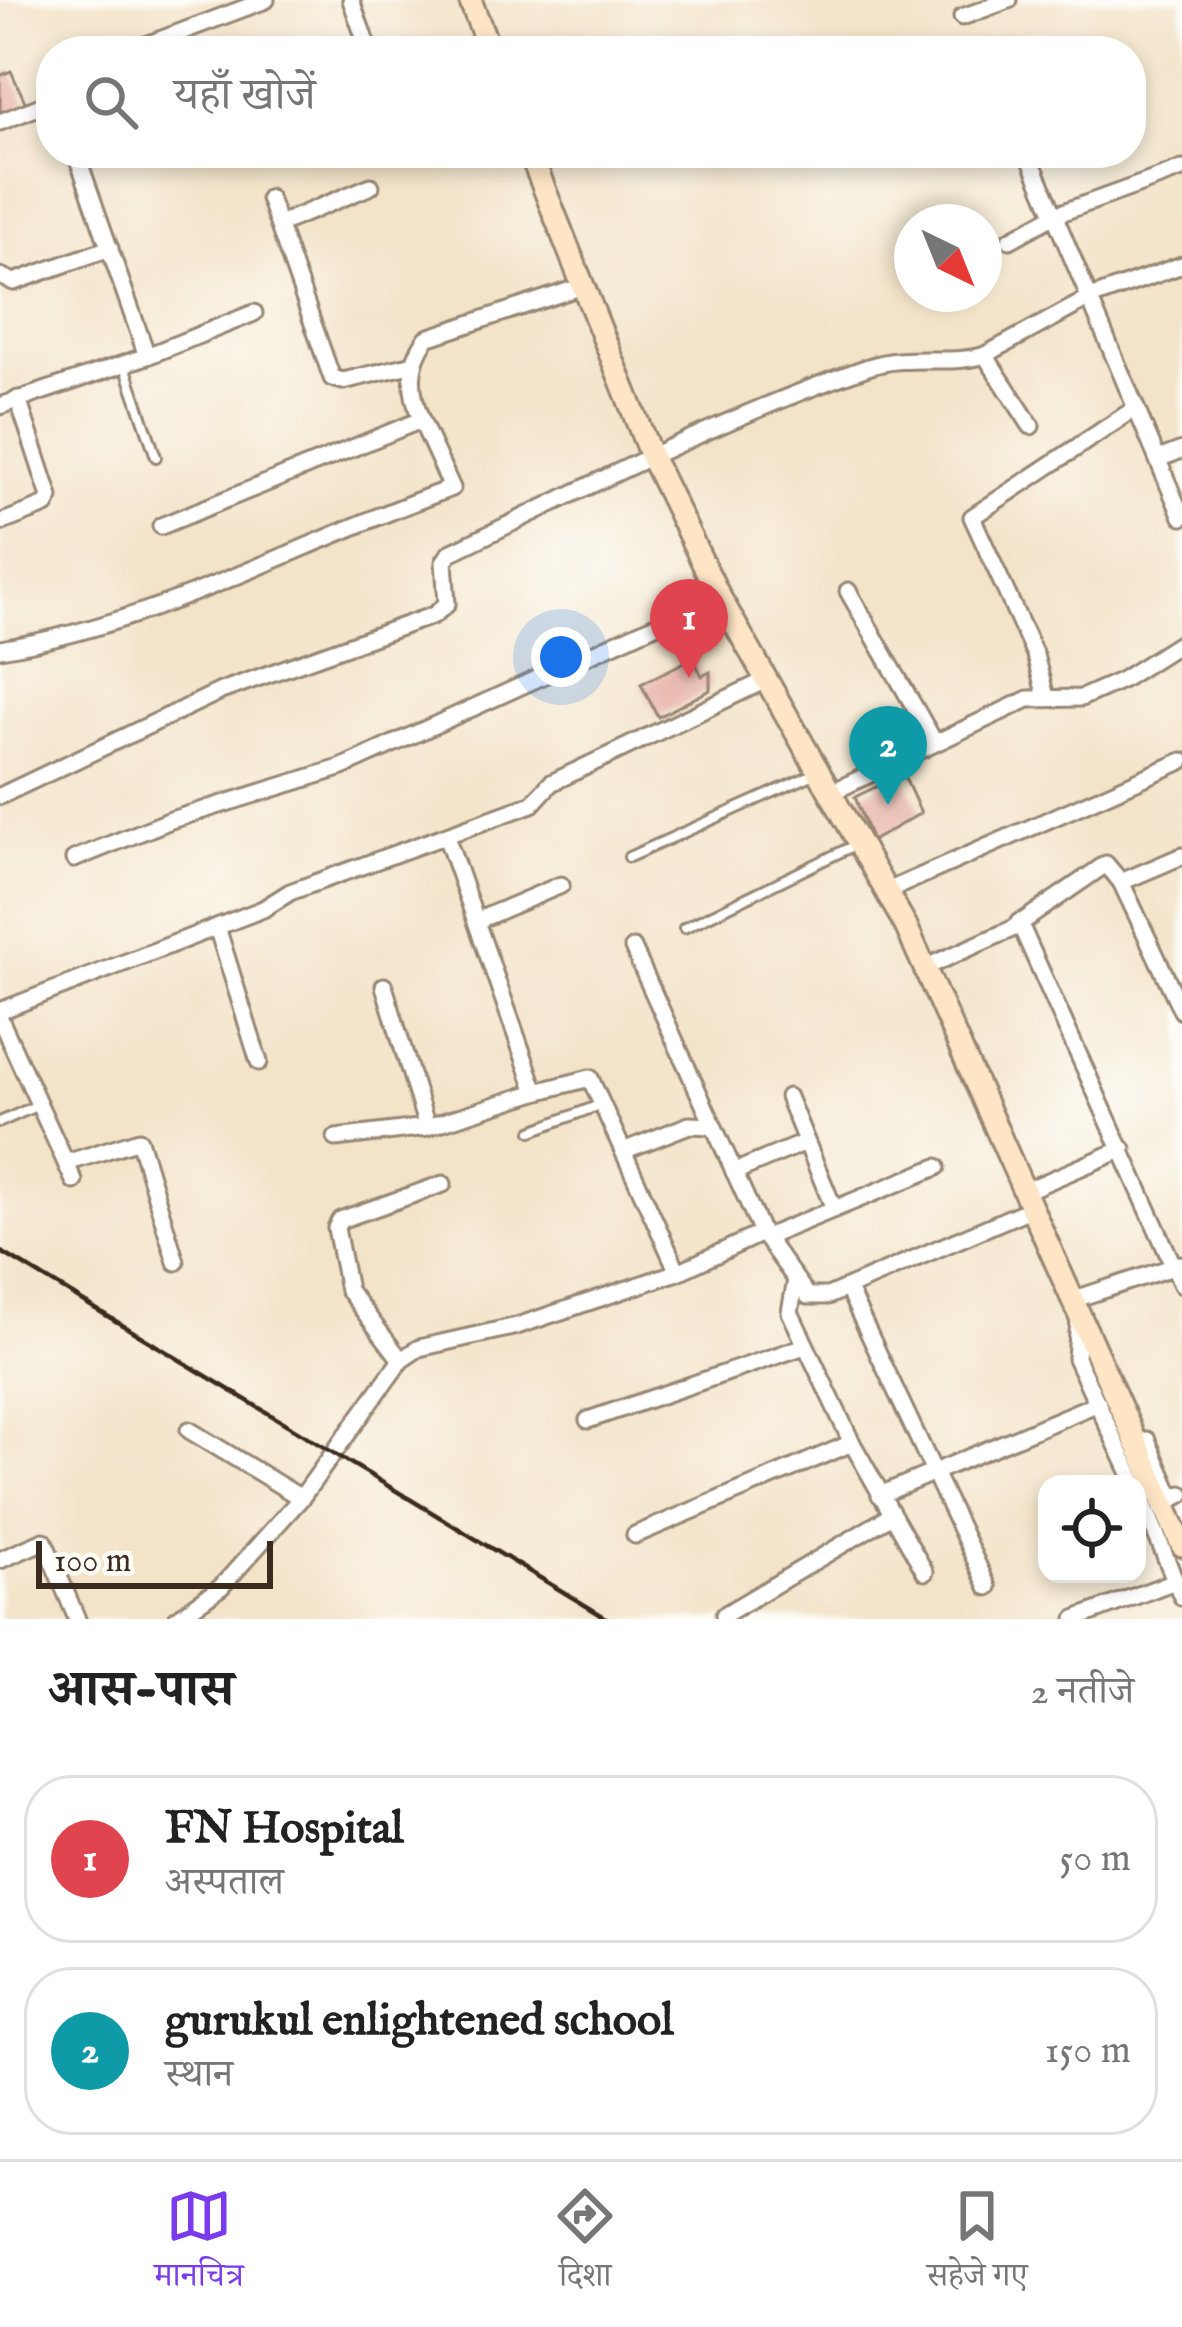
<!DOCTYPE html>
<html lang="hi">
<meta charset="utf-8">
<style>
:root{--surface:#fff;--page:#f2f2f2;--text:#222;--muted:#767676;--line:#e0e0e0;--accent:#7c3aed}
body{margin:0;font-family:"IM FELL English","Noto Serif Devanagari",serif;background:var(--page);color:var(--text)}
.controls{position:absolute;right:36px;bottom:36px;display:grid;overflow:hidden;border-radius:24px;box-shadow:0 6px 18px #0003}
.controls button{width:108px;height:108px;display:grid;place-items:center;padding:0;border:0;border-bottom:3px solid var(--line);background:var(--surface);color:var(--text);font:60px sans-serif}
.compass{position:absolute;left:894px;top:204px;width:108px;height:108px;border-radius:50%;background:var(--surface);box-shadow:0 6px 18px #0003;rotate:137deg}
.scale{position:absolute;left:36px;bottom:30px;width:237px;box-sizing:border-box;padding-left:12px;border:6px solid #3b2a1e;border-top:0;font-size:33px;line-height:42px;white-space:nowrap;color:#3b2a1e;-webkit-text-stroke:9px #fdfcf7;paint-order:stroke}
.you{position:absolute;left:561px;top:657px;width:42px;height:42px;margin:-30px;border:9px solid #fff;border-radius:50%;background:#1a73e8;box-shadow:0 0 0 18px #1a73e833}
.badge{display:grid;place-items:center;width:78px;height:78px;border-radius:50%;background:var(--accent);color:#fff;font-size:39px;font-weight:700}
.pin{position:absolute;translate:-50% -99px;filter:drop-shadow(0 3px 6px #0008)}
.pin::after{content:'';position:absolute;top:63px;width:42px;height:36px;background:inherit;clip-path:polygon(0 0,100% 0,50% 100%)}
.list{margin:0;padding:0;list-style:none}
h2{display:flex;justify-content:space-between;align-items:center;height:156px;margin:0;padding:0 48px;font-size:51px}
h2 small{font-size:39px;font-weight:400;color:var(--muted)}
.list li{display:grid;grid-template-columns:78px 1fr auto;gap:36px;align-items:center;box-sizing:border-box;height:168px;margin:0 24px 24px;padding:0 24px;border:3px solid var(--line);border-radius:48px}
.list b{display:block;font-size:45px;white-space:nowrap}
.list p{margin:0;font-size:39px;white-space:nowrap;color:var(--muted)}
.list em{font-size:39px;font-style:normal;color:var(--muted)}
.icon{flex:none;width:66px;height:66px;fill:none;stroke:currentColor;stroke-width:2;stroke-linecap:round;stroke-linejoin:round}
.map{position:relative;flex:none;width:1182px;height:1619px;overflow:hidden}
.search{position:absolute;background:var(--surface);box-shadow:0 6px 18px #0003;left:36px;right:36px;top:36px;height:132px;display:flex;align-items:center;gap:30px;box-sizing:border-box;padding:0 42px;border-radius:48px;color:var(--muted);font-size:45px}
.sheet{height:540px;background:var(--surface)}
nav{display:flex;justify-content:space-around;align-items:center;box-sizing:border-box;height:168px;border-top:3px solid var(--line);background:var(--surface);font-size:33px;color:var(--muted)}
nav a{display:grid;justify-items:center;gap:6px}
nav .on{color:var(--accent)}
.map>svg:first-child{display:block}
.building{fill:#e8b3a8}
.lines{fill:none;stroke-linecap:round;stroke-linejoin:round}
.lane-casing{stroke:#978673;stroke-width:14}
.street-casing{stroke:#978673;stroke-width:21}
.secondary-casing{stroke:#978673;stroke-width:27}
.lane{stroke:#fff;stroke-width:8}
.street{stroke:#fff;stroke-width:15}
.secondary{stroke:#fde5c5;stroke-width:21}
.rail{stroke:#3b2a1e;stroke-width:4.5}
</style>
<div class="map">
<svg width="1182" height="1619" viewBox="0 0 1182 1619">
<rect width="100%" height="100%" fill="#fdfcf7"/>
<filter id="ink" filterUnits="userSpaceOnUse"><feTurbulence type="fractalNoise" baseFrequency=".00833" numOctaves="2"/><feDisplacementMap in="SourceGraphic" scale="24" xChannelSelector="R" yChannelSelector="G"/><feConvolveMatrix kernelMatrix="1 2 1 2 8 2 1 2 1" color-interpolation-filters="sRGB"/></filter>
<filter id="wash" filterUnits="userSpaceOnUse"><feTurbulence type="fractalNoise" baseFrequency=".004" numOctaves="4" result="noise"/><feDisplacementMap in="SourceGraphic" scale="48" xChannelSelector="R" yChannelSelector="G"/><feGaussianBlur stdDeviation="2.7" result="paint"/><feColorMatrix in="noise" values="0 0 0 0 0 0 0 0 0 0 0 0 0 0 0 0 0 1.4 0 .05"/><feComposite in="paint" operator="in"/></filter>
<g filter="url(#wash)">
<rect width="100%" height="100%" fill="#f3e3c8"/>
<g id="blocks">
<g class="building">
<path d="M 11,71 L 27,106 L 0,119 L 0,76 Z"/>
<path d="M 693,658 L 702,676 L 710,672 L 710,690 L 658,717 L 641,684 Z"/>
<path d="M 903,774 L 921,813 L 872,841 L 855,797 Z"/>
</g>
</g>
</g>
<g filter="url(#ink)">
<use href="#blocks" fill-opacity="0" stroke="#978673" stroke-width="3"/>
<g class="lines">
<g class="lane-casing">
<g id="lane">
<path d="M 124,363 L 156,457"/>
<path d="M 629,857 L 814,774"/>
<path d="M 684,928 L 855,845"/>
<path d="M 0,1122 L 38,1105"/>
<path d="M 532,1131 L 602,1104"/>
</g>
</g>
<g class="street-casing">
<g id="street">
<path d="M 351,0 L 369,51"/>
<path d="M 962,17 L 1009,0"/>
<path d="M 130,51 L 266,0"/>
<path d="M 0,122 L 51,102"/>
<path d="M 1028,153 L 1182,517"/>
<path d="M 269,198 L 332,378 L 343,381 L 414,364"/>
<path d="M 282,223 L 371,186"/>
<path d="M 1010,240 L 1055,215 L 1182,169"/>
<path d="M 0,276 L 14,282 L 110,248"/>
<path d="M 985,355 L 1031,426"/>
<path d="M 147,356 L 254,313"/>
<path d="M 0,406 L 147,356 L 76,153"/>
<path d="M 1158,459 L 1182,450"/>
<path d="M 0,523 L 46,505 L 50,497 L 18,399"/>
<path d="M 161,526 L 421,420 C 410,391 407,365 427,338 L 580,287"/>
<path d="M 848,591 L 935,743"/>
<path d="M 0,649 C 157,624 303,541 452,488 L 421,420"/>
<path d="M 1046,697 L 1035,655 L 972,517 L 1136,408"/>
<path d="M 830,793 L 1028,699 L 1081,698 L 1122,680 L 1182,642"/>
<path d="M 0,796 L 221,691 L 434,615 L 447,604 L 444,562 L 450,553 C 587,487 724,417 868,367 C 908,353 952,366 985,355 L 1090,298 L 1182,265"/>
<path d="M 74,859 L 171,820 L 340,768 L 719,596"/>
<path d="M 1121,882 L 1182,856"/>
<path d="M 887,891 L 1182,761"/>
<path d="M 476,921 L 561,885"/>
<path d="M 1019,922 L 1182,1285"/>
<path d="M 217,927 L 259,1062"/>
<path d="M 633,948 L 762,1233"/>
<path d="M 924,968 L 1012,929 L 1106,864 L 1121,882 L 1182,1011"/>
<path d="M 384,986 L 427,1127"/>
<path d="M 0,1011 L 263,909 L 290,892 L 532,804 L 551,783 L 766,680"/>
<path d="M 0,1019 L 74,1181"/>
<path d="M 536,1092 L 590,1078 L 678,1272"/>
<path d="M 788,1097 L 834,1209"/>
<path d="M 336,1138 L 427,1127 L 536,1092 L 446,836"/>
<path d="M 623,1151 L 689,1125 L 713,1126"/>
<path d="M 66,1163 L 139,1140 L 176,1262"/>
<path d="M 734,1172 L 806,1142"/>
<path d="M 1023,1192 L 1123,1149"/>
<path d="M 766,1237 L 937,1167"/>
<path d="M 796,1280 L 790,1312 L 852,1443 L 925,1572"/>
<path d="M 848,1289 L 988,1587"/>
<path d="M 1072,1300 L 1182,1264"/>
<path d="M 1079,1320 L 1076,1358 L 1135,1484"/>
<path d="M 401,1360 L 348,1290 L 336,1228 L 340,1220 L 443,1184"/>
<path d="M 588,1420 L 805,1346"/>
<path d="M 189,1430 L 301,1498"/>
<path d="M 1147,1440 L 1173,1499 L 1182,1494"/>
<path d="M 1137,1488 L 1182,1597"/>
<path d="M 880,1495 L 1098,1403"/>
<path d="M 635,1535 L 852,1443"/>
<path d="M 0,1560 L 44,1541 L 77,1619"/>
<path d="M 724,1615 L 892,1515"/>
<path d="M 176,1619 L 221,1587 L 301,1498 L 401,1360 L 419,1348 L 517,1326 L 678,1272 L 762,1233 L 808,1296 L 828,1296 L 1030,1209"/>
<path d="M 1075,1619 L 1175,1581"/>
</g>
</g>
<g class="secondary-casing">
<g id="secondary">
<path d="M 470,0 L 490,51"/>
<path d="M 530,153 L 651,456 L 719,596 L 906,926 L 1182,1545"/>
</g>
</g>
<use href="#lane" class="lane"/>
<use href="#street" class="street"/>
<use href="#secondary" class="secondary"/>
<path class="rail" d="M 0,1251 L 608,1619"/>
</g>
</g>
</svg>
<div class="controls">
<button><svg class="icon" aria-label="locate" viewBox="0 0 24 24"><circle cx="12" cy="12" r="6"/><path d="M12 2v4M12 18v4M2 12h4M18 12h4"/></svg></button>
</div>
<svg class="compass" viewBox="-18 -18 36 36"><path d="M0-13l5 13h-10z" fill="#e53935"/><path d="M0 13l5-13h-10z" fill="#767676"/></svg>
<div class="scale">100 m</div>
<div class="you"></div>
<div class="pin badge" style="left:689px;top:678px;background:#e0444e">1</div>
<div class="pin badge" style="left:888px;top:805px;background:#0f9aa8">2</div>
<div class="search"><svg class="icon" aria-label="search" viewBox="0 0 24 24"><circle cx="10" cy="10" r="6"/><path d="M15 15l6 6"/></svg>यहाँ खोजें</div>
</div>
<section class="sheet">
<h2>आस-पास<small>2 नतीजे</small></h2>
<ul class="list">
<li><span class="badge" style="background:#e0444e">1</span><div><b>FN Hospital</b><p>अस्पताल</p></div><em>50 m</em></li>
<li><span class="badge" style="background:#0f9aa8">2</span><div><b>gurukul enlightened school</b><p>स्थान</p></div><em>150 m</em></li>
</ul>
</section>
<nav>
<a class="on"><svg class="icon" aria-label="map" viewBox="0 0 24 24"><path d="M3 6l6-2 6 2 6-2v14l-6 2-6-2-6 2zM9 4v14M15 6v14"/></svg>मानचित्र</a>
<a><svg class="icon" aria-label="directions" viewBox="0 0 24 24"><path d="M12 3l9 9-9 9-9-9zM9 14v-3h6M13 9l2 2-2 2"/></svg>दिशा</a>
<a><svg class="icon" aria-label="saved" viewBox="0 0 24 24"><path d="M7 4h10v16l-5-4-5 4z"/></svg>सहेजे गए</a>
</nav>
